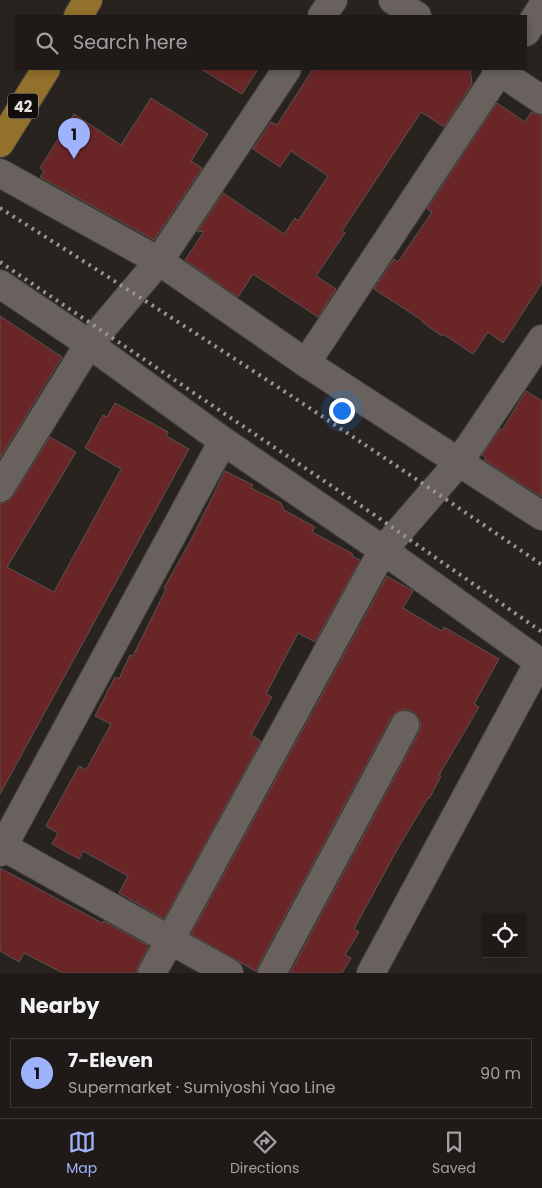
<!DOCTYPE html>
<meta charset="utf-8">
<style>
:root{--surface:#1f1a18;--page:#2c2725;--text:#f1f3f6;--muted:#a1a1a2;--line:#3c3837;--accent:#9fb3fd}
body{margin:0;font-family:Poppins,sans-serif;background:var(--page);color:var(--text)}
.controls{position:absolute;right:15px;bottom:15px;display:grid;overflow:hidden;border-radius:0px;box-shadow:0 2px 8px #0003}
.controls button{width:45px;height:45px;display:grid;place-items:center;padding:0;border:0;border-bottom:1px solid var(--line);background:var(--surface);color:var(--text);font:25px sans-serif}
.you{position:absolute;left:341px;top:410px;width:18px;height:18px;margin:-12px;border:4px solid #fff;border-radius:50%;background:#1a73e8;box-shadow:0 0 0 8px #1a73e833}
.badge{display:grid;place-items:center;width:32px;height:32px;border-radius:50%;background:var(--accent);color:#111;font-size:16px;font-weight:700}
.pin{position:absolute;translate:-50% -41px;filter:drop-shadow(0 1px 2px #0008)}
.pin::after{content:'';position:absolute;top:26px;width:18px;height:15px;background:inherit;clip-path:polygon(0 0,100% 0,50% 100%)}
.list{margin:0;padding:0;list-style:none}
h2{display:flex;justify-content:space-between;align-items:center;height:65px;margin:0;padding:0 20px;font-size:21px}
h2 small{font-size:16px;font-weight:400;color:var(--muted)}
.list li{display:grid;grid-template-columns:32px 1fr auto;gap:15px;align-items:center;box-sizing:border-box;height:70px;margin:0 10px 10px;padding:0 10px;border:1px solid var(--line);border-radius:0px}
.list b{display:block;font-size:19px;white-space:nowrap}
.list p{margin:0;font-size:16px;white-space:nowrap;color:var(--muted)}
.list em{font-size:16px;font-style:normal;color:var(--muted)}
.icon{flex:none;width:28px;height:28px;fill:none;stroke:currentColor;stroke-width:2;stroke-linecap:round;stroke-linejoin:round}
.map{position:relative;flex:none;width:542px;height:973px;overflow:hidden}
.search{position:absolute;background:var(--surface);box-shadow:0 2px 8px #0003;left:15px;right:15px;top:15px;height:55px;display:flex;align-items:center;gap:12px;box-sizing:border-box;padding:0 18px;border-radius:0px;color:var(--muted);font-size:19px}
.sheet{height:145px;background:var(--surface)}
nav{display:flex;justify-content:space-around;align-items:center;box-sizing:border-box;height:70px;border-top:1px solid var(--line);background:var(--surface);font-size:14px;color:var(--muted)}
nav a{display:grid;justify-items:center;gap:2px}
nav .on{color:var(--accent)}
.map>svg:first-child{display:block}
.building{fill:#6a2626;stroke:#5a5352}
.lines{fill:none;stroke-linecap:round;stroke-linejoin:round}
.minor-casing{stroke:#433f3d;stroke-width:30}
.primary-casing{stroke:#433f3d;stroke-width:30}
.minor{stroke:#68615d;stroke-width:28}
.primary{stroke:#92712c;stroke-width:28}
.rail{stroke:#9a9593;stroke-width:4;stroke-dasharray:2.5 5;stroke-linecap:butt}
.labels{text-anchor:middle;dominant-baseline:central;stroke-width:5;stroke-linejoin:round;paint-order:stroke}
.shield{fill:#100d0c;stroke:#a4a09e;stroke-width:1}
.shield-label{font-size:15px;font-weight:bold;fill:#e3dfdd}
</style>
<div class="map">
<svg width="542" height="973" viewBox="0 0 542 973">
<rect width="100%" height="100%" fill="#292320"/>
<g class="building">
<path d="M 201,69 L 258,69 L 242,94 Z"/>
<path d="M 313,69 L 470,69 L 472,84 L 444,127 L 421,112 L 342,231 L 345,233 L 316,276 L 336,289 L 318,317 L 253,274 L 238,297 L 185,260 L 204,231 L 197,232 L 223,193 L 284,234 L 295,218 L 298,221 L 328,176 L 291,151 L 280,167 L 253,149 L 271,122 L 277,125 Z"/>
<path d="M 151,98 L 208,134 L 191,161 L 202,168 L 154,240 L 40,177 L 44,171 L 40,168 L 74,114 L 121,145 Z"/>
<path d="M 497,103 L 525,122 L 531,112 L 542,115 L 542,283 L 503,343 L 488,332 L 473,354 L 443,334 L 442,336 L 422,322 L 423,321 L 374,289 L 394,259 L 398,262 L 432,212 L 427,209 Z"/>
<path d="M 0,316 L 62,357 L 0,458 Z"/>
<path d="M 526,391 L 542,401 L 542,497 L 484,460 L 486,458 L 482,455 L 500,429 L 502,430 Z"/>
<path d="M 115,403 L 168,432 L 166,436 L 189,449 L 0,794 L 0,504 L 8,501 L 13,496 L 50,437 L 76,452 L 7,567 L 54,592 L 121,469 L 85,448 L 103,415 L 107,417 Z"/>
<path d="M 225,471 L 253,485 L 251,488 L 281,503 L 284,510 L 315,527 L 312,532 L 353,554 L 352,556 L 360,560 L 315,642 L 298,633 L 266,694 L 272,697 L 251,735 L 261,741 L 164,919 L 119,893 L 128,876 L 83,851 L 79,859 L 52,844 L 58,833 L 46,826 L 79,766 L 86,770 L 111,724 L 95,716 L 115,677 L 119,679 L 130,655 L 133,656 L 166,589 L 164,588 L 191,540 Z"/>
<path d="M 387,576 L 413,591 L 403,608 L 442,631 L 444,627 L 499,659 L 474,704 L 479,707 L 439,775 L 441,776 L 429,799 L 428,798 L 398,848 L 354,929 L 359,932 L 345,955 L 351,958 L 342,973 L 290,973 L 419,732 L 421,725 L 418,717 L 412,711 L 404,709 L 397,712 L 391,718 L 258,966 L 257,972 L 191,934 Z"/>
<path d="M 0,868 L 102,923 L 104,921 L 149,946 L 138,966 L 136,973 L 63,973 L 24,953 L 19,962 L 0,951 Z"/>
</g>
<g class="lines">
<g class="minor-casing">
<g id="minor">
<path d="M 393,0 L 417,16"/>
<path d="M 322,16 L 333,0"/>
<path d="M 526,32 L 542,7"/>
<path d="M 496,69 L 542,100"/>
<path d="M 0,173 L 159,261 L 306,363 L 542,516"/>
<path d="M 0,284 L 89,344 L 223,441 L 383,550 L 542,664"/>
<path d="M 306,363 L 501,69"/>
<path d="M 0,488 L 89,344 L 159,261 L 287,69"/>
<path d="M 0,845 L 229,973"/>
<path d="M 0,852 L 223,441"/>
<path d="M 152,973 L 383,550 L 459,462 L 542,339"/>
<path d="M 272,973 L 405,725"/>
<path d="M 371,973 L 539,662"/>
</g>
</g>
<g class="primary-casing">
<g id="primary">
<path d="M 78,16 L 88,0"/>
<path d="M 0,143 L 46,69"/>
</g>
</g>
<use href="#minor" class="minor"/>
<use href="#primary" class="primary"/>
<g class="rail">
<path d="M 0,208 C 183,324 364,442 542,565"/>
<path d="M 0,262 L 376,516 L 542,632"/>
</g>
</g>
<g class="labels">
<rect class="shield" x="8" y="93.5" width="30" height="25" rx="4"/>
<g class="shield-label">
<text x="23" y="106">42</text>
</g>
</g>
</svg>
<div class="controls">
<button><svg class="icon" aria-label="locate" viewBox="0 0 24 24"><circle cx="12" cy="12" r="6"/><path d="M12 2v4M12 18v4M2 12h4M18 12h4"/></svg></button>
</div>
<div class="you"></div>
<div class="pin badge" style="left:74px;top:159px">1</div>
<div class="search"><svg class="icon" aria-label="search" viewBox="0 0 24 24"><circle cx="10" cy="10" r="6"/><path d="M15 15l6 6"/></svg>Search here</div>
</div>
<section class="sheet">
<h2>Nearby<small></small></h2>
<ul class="list">
<li><span class="badge">1</span><div><b>7-Eleven</b><p>Supermarket · Sumiyoshi Yao Line</p></div><em>90 m</em></li>
</ul>
</section>
<nav>
<a class="on"><svg class="icon" aria-label="map" viewBox="0 0 24 24"><path d="M3 6l6-2 6 2 6-2v14l-6 2-6-2-6 2zM9 4v14M15 6v14"/></svg>Map</a>
<a><svg class="icon" aria-label="directions" viewBox="0 0 24 24"><path d="M12 3l9 9-9 9-9-9zM9 14v-3h6M13 9l2 2-2 2"/></svg>Directions</a>
<a><svg class="icon" aria-label="saved" viewBox="0 0 24 24"><path d="M7 4h10v16l-5-4-5 4z"/></svg>Saved</a>
</nav>
